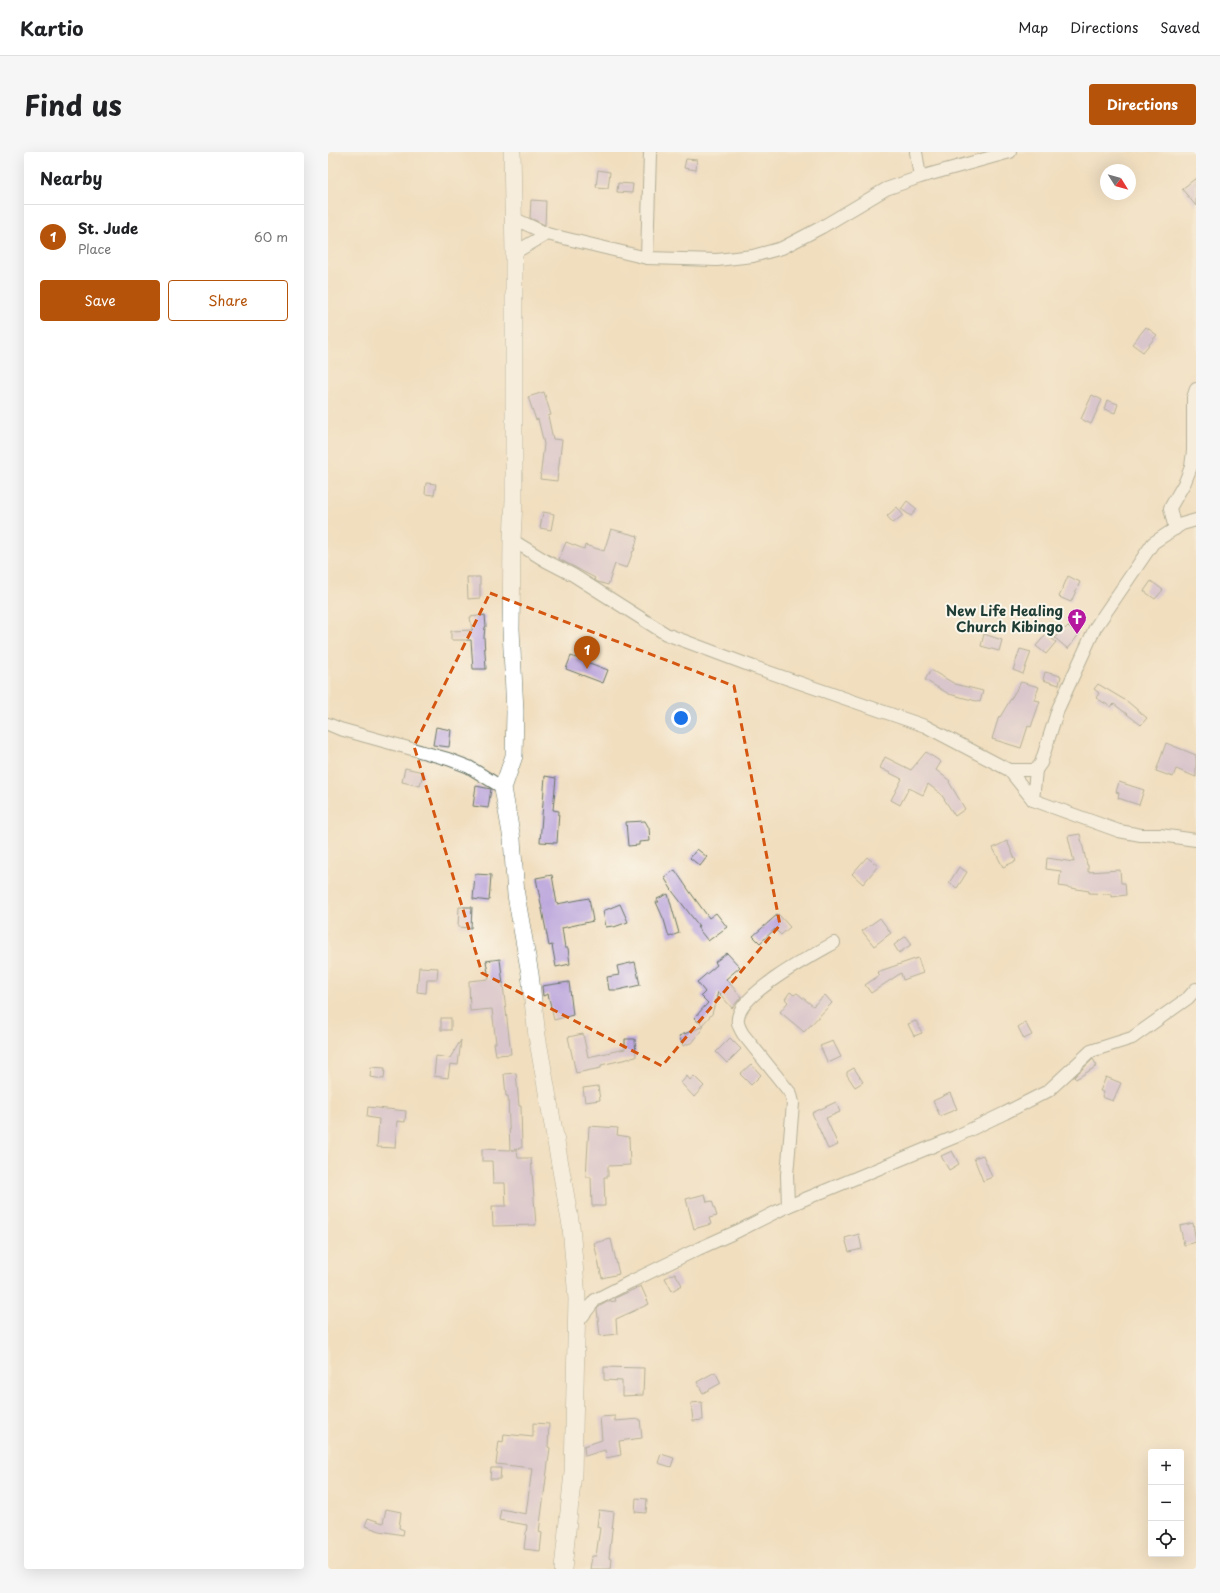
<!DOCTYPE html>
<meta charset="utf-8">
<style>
:root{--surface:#fff;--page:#f6f6f6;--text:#202124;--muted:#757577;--line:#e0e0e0;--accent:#b45309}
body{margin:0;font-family:"Playpen Sans",sans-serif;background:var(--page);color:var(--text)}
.controls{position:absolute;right:12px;bottom:12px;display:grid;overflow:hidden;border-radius:4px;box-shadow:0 4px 16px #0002}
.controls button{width:36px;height:36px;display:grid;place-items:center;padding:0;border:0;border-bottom:1px solid var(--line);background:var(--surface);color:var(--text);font:20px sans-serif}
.compass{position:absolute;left:772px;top:12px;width:36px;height:36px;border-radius:50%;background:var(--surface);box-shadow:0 4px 16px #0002;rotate:127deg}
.you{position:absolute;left:353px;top:566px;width:14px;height:14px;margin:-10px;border:3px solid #fff;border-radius:50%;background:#1a73e8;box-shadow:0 0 0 6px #1a73e833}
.badge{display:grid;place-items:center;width:26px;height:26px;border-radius:50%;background:var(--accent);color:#fff;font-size:13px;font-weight:700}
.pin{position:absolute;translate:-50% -33px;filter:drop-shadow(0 1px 2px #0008)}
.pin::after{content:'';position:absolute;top:21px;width:14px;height:12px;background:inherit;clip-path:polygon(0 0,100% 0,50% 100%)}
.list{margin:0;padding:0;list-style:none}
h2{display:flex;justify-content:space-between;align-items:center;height:52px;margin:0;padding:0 16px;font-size:17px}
h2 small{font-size:13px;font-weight:400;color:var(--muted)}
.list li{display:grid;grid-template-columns:26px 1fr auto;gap:12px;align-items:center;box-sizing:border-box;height:64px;padding:0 16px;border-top:1px solid var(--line)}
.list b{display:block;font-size:15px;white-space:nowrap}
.list p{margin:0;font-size:13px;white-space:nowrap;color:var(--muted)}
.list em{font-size:13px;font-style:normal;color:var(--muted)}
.actions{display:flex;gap:8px;padding:12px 16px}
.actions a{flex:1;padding:9px 0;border:1px solid var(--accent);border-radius:4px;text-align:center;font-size:14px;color:var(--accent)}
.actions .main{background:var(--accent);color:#fff}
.icon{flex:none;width:22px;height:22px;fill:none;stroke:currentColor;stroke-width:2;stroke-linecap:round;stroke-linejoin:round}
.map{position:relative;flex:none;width:868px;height:1417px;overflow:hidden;border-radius:4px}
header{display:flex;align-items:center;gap:24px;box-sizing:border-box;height:56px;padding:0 20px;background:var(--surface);border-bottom:1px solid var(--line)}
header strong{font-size:19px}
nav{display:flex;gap:22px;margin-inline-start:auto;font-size:14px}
.intro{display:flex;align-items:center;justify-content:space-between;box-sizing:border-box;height:96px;padding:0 24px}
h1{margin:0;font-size:28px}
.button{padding:10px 18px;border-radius:4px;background:var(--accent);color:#fff;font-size:14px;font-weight:700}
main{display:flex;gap:24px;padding:0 24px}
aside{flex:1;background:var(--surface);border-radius:4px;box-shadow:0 4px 16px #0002}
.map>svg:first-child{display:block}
.building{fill:#bda8dd}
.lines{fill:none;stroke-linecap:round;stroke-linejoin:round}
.street-casing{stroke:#687565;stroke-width:14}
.secondary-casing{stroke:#687565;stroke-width:18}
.street{stroke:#fff;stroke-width:12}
.secondary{stroke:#fff;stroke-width:17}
.marked{fill:none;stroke:#d45610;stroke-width:3;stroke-dasharray:8 5;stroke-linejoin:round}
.labels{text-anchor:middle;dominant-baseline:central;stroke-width:4;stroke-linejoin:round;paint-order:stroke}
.poi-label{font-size:14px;font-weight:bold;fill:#1f3d34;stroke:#fbf7ec;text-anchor:end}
</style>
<header>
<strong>Kartio</strong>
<nav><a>Map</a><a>Directions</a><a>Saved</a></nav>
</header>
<div class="intro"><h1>Find us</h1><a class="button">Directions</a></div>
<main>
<aside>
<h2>Nearby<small></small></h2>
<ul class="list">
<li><span class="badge">1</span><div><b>St. Jude</b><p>Place</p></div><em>60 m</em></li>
</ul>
<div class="actions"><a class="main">Save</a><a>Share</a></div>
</aside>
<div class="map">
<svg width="868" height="1417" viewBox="0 0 868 1417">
<rect width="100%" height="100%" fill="#fbf7ec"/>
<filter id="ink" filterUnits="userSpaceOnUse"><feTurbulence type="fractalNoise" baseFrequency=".025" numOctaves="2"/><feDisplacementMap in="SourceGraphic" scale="8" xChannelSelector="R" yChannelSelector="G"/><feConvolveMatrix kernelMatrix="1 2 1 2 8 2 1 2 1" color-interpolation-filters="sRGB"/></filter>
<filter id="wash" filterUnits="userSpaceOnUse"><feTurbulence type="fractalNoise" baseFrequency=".012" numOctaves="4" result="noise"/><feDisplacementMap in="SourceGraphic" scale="16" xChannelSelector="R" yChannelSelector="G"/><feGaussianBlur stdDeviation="0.9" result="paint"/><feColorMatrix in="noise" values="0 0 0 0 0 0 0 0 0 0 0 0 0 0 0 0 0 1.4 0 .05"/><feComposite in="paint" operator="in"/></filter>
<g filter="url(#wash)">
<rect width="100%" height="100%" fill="#f1debf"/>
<g id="blocks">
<g class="building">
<path d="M 358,7 L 369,8 L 368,18 L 356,16 Z"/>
<path d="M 270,18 L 282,20 L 280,36 L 268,35 Z"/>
<path d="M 868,26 L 868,54 L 854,37 Z"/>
<path d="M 290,31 L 305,32 L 304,41 L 289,40 Z"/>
<path d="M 203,48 L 218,49 L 217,73 L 202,66 Z"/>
<path d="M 818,175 L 829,183 L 815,200 L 804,192 Z"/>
<path d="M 216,240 L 223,263 L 220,264 L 225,287 L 234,288 L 229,329 L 212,327 L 216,292 L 210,267 L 208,268 L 200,245 Z"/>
<path d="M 764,243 L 774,248 L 763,272 L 753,267 Z"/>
<path d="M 779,248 L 790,252 L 787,261 L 776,257 Z"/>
<path d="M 98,331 L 108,332 L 106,343 L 97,342 Z"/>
<path d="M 579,349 L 589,357 L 583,364 L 573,357 Z"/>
<path d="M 569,355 L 575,363 L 565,371 L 559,364 Z"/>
<path d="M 215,360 L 226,362 L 223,378 L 212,376 Z"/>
<path d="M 283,377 L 310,384 L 306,399 L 305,399 L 299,416 L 287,412 L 280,433 L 270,430 L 266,428 L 267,426 L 231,407 L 238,390 L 256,397 L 257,393 L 276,399 Z"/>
<path d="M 740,424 L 752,430 L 743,450 L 731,445 Z"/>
<path d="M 139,425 L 152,425 L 152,446 L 140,447 Z"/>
<path d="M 823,429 L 835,438 L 827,447 L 816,439 Z"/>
<path d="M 157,463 L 158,475 L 157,475 L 156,485 L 158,517 L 145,517 L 143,488 L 123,488 L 123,479 L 144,478 L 142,465 Z"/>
<path d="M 740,474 L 751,482 L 740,497 L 727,486 L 735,475 L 737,477 Z"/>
<path d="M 656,482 L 674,488 L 671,499 L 653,494 Z"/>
<path d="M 718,482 L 728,490 L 718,502 L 708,494 Z"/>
<path d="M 692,497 L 703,500 L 695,522 L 685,518 Z"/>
<path d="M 243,504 L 280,518 L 275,531 L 238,517 Z"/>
<path d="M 603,518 L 627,532 L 655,539 L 652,550 L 621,542 L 597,528 Z"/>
<path d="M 717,520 L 733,524 L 731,533 L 715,528 Z"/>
<path d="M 693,530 L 711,535 L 706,548 L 712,549 L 703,575 L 700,574 L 693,596 L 664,587 L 671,564 L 672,565 Z"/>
<path d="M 770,532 L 800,550 L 819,566 L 813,573 L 786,552 L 783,555 L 768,546 L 771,541 L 766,537 Z"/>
<path d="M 108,575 L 123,578 L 121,595 L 105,593 Z"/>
<path d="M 838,591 L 868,603 L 868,625 L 848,617 L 845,625 L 828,619 Z"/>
<path d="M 598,600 L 613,610 L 608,618 L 622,629 L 621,630 L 637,657 L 627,664 L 613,642 L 600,632 L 595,643 L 581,636 L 572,653 L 563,648 L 574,627 L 552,616 L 557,605 L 583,618 Z"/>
<path d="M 77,616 L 95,620 L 92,634 L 74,630 Z"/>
<path d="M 217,624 L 228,626 L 225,658 L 231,659 L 229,691 L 212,690 Z"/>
<path d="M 791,630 L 816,638 L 811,653 L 790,646 L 791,641 L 788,640 Z"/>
<path d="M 148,634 L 163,637 L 160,656 L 145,654 Z"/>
<path d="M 317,669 L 321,676 L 322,689 L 311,690 L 311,693 L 300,694 L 298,670 Z"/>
<path d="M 752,682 L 759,713 L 760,713 L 760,720 L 792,718 L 793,731 L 797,731 L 798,743 L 784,745 L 784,742 L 761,741 L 761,739 L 731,734 L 733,719 L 718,717 L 719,706 L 746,710 L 740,684 Z"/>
<path d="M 679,689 L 688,709 L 675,715 L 665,696 Z"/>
<path d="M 369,697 L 379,705 L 372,714 L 362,706 Z"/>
<path d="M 539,705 L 550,714 L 535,732 L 524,722 Z"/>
<path d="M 631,715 L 639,720 L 629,736 L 621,731 Z"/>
<path d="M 347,718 L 362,740 L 381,766 L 388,761 L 399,775 L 380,789 L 369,775 L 371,774 L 345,740 L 336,725 Z"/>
<path d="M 147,722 L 163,723 L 161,749 L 145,747 Z"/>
<path d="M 224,723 L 229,752 L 261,746 L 265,769 L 234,776 L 237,796 L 240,796 L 242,812 L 228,815 L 224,793 L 221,794 L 208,726 Z"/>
<path d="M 340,742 L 351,781 L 341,785 L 336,768 L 328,750 L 331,750 L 329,747 Z"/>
<path d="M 292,752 L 300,770 L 286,775 L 285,774 L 278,775 L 275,759 Z"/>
<path d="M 131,755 L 144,755 L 143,776 L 130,775 Z"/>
<path d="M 450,762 L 462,775 L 453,783 L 447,777 L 432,791 L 425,784 Z"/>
<path d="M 552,766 L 563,781 L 546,794 L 534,779 Z"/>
<path d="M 578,784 L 584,792 L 571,801 L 566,793 Z"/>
<path d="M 399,801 L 412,815 L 398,827 L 413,845 L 404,856 L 390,840 L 384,862 L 374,873 L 366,866 L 380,851 L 373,844 L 377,840 L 369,830 L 389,813 L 387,810 Z"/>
<path d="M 590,806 L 595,821 L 575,828 L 573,821 L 543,841 L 537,833 L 552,823 L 549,820 Z"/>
<path d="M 172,807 L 183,902 L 168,903 L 166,891 L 168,891 L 164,857 L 142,859 L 141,829 L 161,827 L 158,809 Z"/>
<path d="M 307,810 L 312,833 L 290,838 L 281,838 L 279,825 L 291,823 L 289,814 Z"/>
<path d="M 91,815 L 110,816 L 109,827 L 99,827 L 98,841 L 89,840 Z"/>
<path d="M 241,830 L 245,863 L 226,868 L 220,842 L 215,844 L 214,834 Z"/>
<path d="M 462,840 L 466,843 L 469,841 L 485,854 L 497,843 L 504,851 L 476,880 L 452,860 L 460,850 L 457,847 Z"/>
<rect x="113" y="866" width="10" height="12"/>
<path d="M 588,869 L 594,881 L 586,884 L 580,872 Z"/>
<path d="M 697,870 L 704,883 L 696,887 L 690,875 Z"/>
<path d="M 376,874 L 365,890 L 355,894 L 351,884 Z"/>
<path d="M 255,882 L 260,905 L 297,897 L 297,887 L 307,887 L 308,905 L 273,913 L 273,916 L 248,921 L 240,885 Z"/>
<path d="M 402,886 L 413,897 L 399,911 L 388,900 Z"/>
<path d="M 133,888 L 130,913 L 122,912 L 120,926 L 106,924 L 108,904 L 122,906 Z"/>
<path d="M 505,889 L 513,905 L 500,911 L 492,894 Z"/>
<path d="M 765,907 L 769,914 L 748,927 L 746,925 Z"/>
<path d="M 423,912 L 433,923 L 423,933 L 412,922 Z"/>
<path d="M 43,915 L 57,916 L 56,927 L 42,925 Z"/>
<path d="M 526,916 L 535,930 L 527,935 L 519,923 L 519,920 Z"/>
<path d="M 188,921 L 191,954 L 193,954 L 194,996 L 183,998 L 189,998 L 190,1006 L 203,1006 L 208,1073 L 165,1074 L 164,1054 L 178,1054 L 177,1031 L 165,1031 L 164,1009 L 154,1009 L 154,997 L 182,998 L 180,944 L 178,944 L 176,922 Z"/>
<path d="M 359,924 L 362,928 L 366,924 L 376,934 L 366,945 L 353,931 Z"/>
<path d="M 778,925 L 793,931 L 785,949 L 774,945 L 776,940 L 772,939 Z"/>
<path d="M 270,934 L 272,948 L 257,950 L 255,936 Z"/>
<path d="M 622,941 L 629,957 L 612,964 L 605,949 Z"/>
<path d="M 508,950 L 512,960 L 498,966 L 510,993 L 500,997 L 484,961 Z"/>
<path d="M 40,955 L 78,959 L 77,970 L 69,969 L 67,996 L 49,995 L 51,967 L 39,965 Z"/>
<path d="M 261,974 L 290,976 L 289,983 L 301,985 L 302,1013 L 280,1014 L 280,1025 L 276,1025 L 277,1054 L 264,1054 L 263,1025 L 258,1025 Z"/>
<path d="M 624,999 L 631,1012 L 621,1018 L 613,1004 Z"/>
<path d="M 655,1003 L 664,1025 L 655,1029 L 646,1006 Z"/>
<path d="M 377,1042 L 379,1050 L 384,1049 L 389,1064 L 381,1066 L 383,1072 L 366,1077 L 358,1047 Z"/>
<path d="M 865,1071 L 868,1090 L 856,1093 L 852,1074 Z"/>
<path d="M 531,1082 L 534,1097 L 521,1100 L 517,1086 Z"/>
<path d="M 283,1087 L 291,1122 L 274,1126 L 266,1091 Z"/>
<path d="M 347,1121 L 354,1133 L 344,1139 L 337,1126 Z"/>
<path d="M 313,1134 L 321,1152 L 288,1167 L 289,1182 L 272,1184 L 269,1157 L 272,1154 L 279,1150 L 288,1149 L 287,1146 Z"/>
<path d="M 276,1215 L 316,1216 L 315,1243 L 294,1244 L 294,1229 L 276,1228 Z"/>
<path d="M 387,1220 L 393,1231 L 375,1241 L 369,1230 Z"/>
<path d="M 374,1250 L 375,1268 L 365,1269 L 363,1251 Z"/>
<path d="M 287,1264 L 287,1269 L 312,1267 L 314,1286 L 291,1289 L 293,1303 L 278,1306 L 277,1298 L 257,1304 L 256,1294 L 274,1288 L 272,1265 Z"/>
<path d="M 205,1271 L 221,1272 L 220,1295 L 222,1296 L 211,1380 L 214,1381 L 212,1399 L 196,1397 L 199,1373 L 171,1368 L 173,1357 L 198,1362 L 204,1316 L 168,1312 L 171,1289 L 175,1290 L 176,1282 L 205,1285 Z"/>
<path d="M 333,1302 L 346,1306 L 343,1315 L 330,1311 Z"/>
<path d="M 163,1316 L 173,1316 L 172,1327 L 162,1327 Z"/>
<path d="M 308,1346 L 319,1347 L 318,1361 L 307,1360 Z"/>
<path d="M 58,1357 L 73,1360 L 71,1376 L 76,1378 L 75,1383 L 52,1379 L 37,1374 L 40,1366 L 55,1371 Z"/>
<path d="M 271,1358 L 286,1360 L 281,1406 L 284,1407 L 283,1417 L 262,1417 L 264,1404 L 268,1404 L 272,1376 L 269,1375 Z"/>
</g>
</g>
</g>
<g filter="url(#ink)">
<use href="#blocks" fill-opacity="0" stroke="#687565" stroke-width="1"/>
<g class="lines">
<g class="street-casing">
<g id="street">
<path d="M 588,0 L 592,25"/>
<path d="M 185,66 L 219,82 L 319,106 L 389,108 L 425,104 L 454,96 L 494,75 L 558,37 L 592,25 L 682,0"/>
<path d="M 186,101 L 219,82"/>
<path d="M 319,106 L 322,0"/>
<path d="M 847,377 L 842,356 L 857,330 L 863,315 L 865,299 L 865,246 L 868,237"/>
<path d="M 184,388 L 218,409 L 245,423 L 338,482 L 426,515 L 597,574 L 681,618 L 708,618 L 713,611 L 730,557 L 767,476 L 825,391 L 854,372 L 868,368"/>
<path d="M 0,572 L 12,577 L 120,607 L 141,615 L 175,636"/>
<path d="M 681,618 L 705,648"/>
<path d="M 708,618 L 705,648 L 791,679 L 813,683 L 832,683 L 868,688"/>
<path d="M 460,1054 L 459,1023 L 465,951 L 463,942 L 415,882 C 411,875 408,870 411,862 C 419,838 483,804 506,791"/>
<path d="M 247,1174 L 267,1148 L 302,1130 L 370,1097 L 410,1079 L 460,1054 L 627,985 L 677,961 L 720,939 L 763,899 L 804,886 L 860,846 L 868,837"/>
</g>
</g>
<g class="secondary-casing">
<path id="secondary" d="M 184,0 L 186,101 L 186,348 L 184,388 L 183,477 L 187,560 L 186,604 L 175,636 L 184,687 L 188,743 L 202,822 L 209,884 L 243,1074 L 249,1147 L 245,1321 L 235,1417"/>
</g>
<use href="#street" class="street"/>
<use href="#secondary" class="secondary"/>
</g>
</g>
<path d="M0 0H868V1417H0ZM 162,441 L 406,534 L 452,773 L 334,914 L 154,821 L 86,594 Z" fill="#f1debf" fill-opacity=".55" fill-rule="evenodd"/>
<path class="marked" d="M 162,441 L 406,534 L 452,773 L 334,914 L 154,821 L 86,594 Z"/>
<defs>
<g id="church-pin" transform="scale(1)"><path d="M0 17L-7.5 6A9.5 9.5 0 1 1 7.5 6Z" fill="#b5179e" stroke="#fbf7ec"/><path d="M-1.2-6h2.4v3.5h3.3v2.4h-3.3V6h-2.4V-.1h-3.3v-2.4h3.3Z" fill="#fff"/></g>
</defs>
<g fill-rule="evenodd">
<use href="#church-pin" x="749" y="466"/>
</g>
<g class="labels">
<g class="poi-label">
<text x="735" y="458">New Life Healing<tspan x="735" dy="16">Church Kibingo</tspan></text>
</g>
</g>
</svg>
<div class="controls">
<button>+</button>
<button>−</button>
<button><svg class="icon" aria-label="locate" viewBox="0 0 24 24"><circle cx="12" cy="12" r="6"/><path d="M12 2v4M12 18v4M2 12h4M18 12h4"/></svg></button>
</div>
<svg class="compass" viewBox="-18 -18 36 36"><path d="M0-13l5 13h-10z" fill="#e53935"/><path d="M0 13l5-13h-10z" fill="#757577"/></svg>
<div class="you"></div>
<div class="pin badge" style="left:259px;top:517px">1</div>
</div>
</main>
